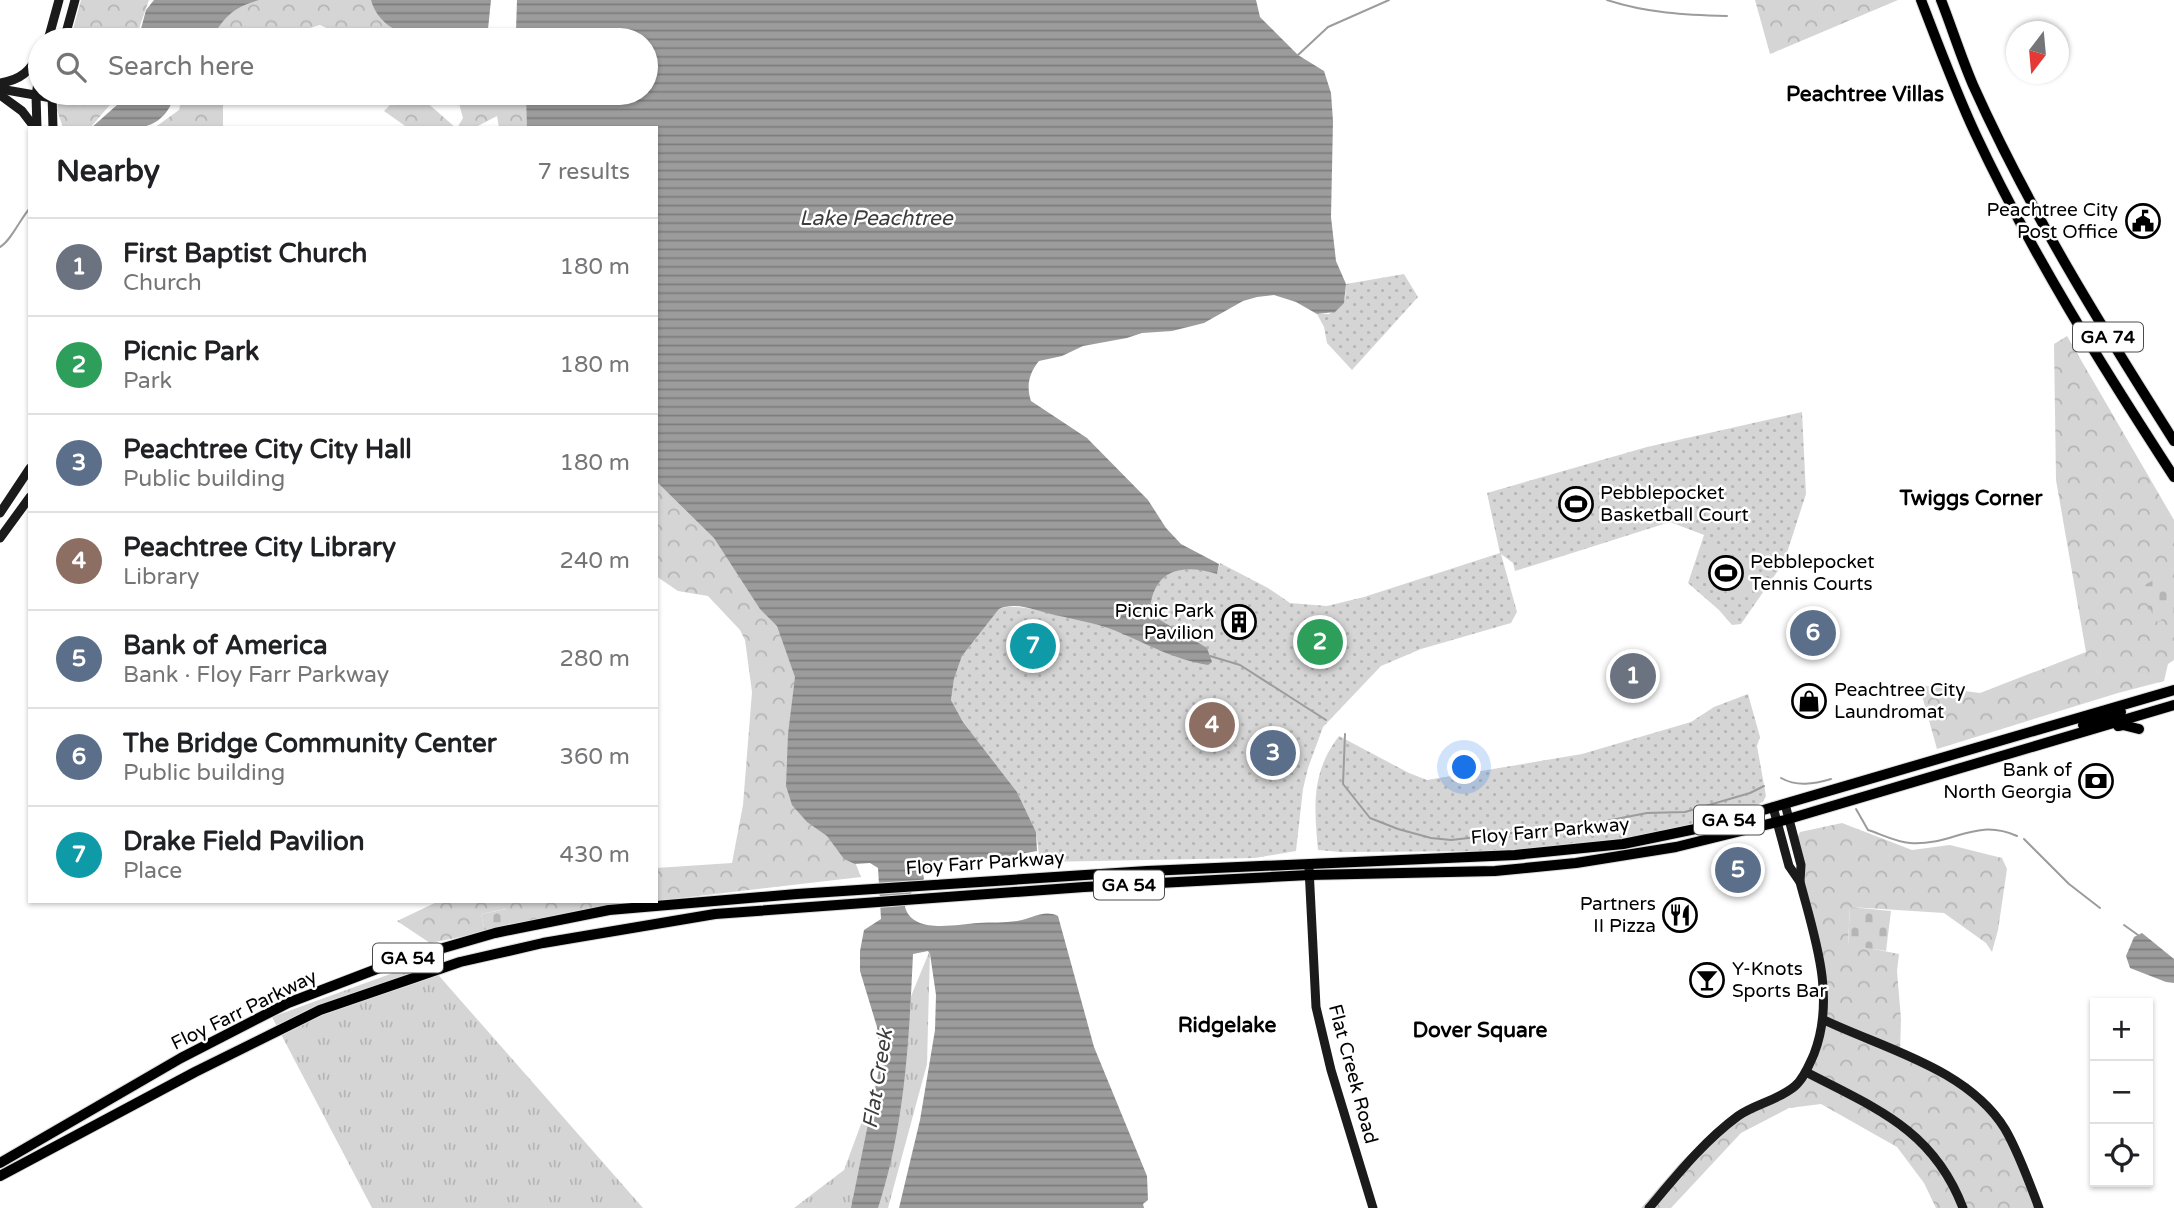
<!DOCTYPE html>
<meta charset="utf-8">
<style>
:root{--surface:#fff;--page:#f2f2f2;--text:#202124;--muted:#757577;--line:#e0e0e0;--accent:#2563eb}
body{margin:0;font-family:"Varela Round",sans-serif;background:var(--page);color:var(--text)}
.controls{position:absolute;right:21px;bottom:21px;display:grid;overflow:hidden;border-radius:0px;box-shadow:0 2px 5px #0004}
.controls button{width:63px;height:63px;display:grid;place-items:center;padding:0;border:0;border-bottom:2px solid var(--line);background:var(--surface);color:var(--text);font:35px sans-serif}
.compass{position:absolute;left:2006px;top:21px;width:63px;height:63px;border-radius:50%;background:var(--surface);box-shadow:0 2px 5px #0004;rotate:196deg}
.you{position:absolute;left:1465px;top:768px;width:24px;height:24px;margin:-18px;border:5px solid #fff;border-radius:50%;background:#1a73e8;box-shadow:0 0 0 10px #1a73e833}
.badge{display:grid;place-items:center;width:46px;height:46px;border-radius:50%;background:var(--accent);color:#fff;font-size:23px;font-weight:700}
.pin{position:absolute;translate:-50% -50%;border:4px solid #fff;box-shadow:0 2px 7px #0006}
.list{margin:0;padding:0;list-style:none}
h2{display:flex;justify-content:space-between;align-items:center;height:91px;margin:0;padding:0 28px;font-size:30px}
h2 small{font-size:23px;font-weight:400;color:var(--muted)}
.list li{display:grid;grid-template-columns:46px 1fr auto;gap:21px;align-items:center;box-sizing:border-box;height:98px;padding:0 28px;border-top:2px solid var(--line)}
.list b{display:block;font-size:26px;white-space:nowrap}
.list p{margin:0;font-size:23px;white-space:nowrap;color:var(--muted)}
.list em{font-size:23px;font-style:normal;color:var(--muted)}
.icon{flex:none;width:38px;height:38px;fill:none;stroke:currentColor;stroke-width:2;stroke-linecap:round;stroke-linejoin:round}
.map{position:relative;flex:none;width:2174px;height:1208px;overflow:hidden}
.search{position:absolute;background:var(--surface);box-shadow:0 2px 5px #0004;left:28px;top:28px;width:630px;height:77px;display:flex;align-items:center;gap:18px;box-sizing:border-box;padding:0 24px;border-radius:38px;color:var(--muted);font-size:26px}
.panel{position:absolute;background:var(--surface);box-shadow:0 2px 5px #0004;left:28px;top:126px;width:630px;height:777px;border-radius:0px}
.map>svg:first-child{display:block}
.grass{fill:url(#grass-tufts)}
.forest{fill:url(#forest-crowns)}
.cemetery{fill:url(#cemetery-stones)}
.park{fill:url(#park-dots)}
.garden{fill:#d5d5d5}
.water{fill:url(#water-rules)}
.lines{fill:none;stroke-linecap:round;stroke-linejoin:round}
.stream{stroke:#9c9c9c;stroke-width:2}
.primary-casing{stroke:#dbdbdb;stroke-width:12}
.secondary{stroke:#1b1b1b;stroke-width:9}
.primary{stroke:#000;stroke-width:10}
.labels{text-anchor:middle;dominant-baseline:central;stroke-width:5;stroke-linejoin:round;paint-order:stroke}
.shield{fill:#fff;stroke:#4c4c4c;stroke-width:2}
.shield-label{font-size:18px;font-weight:bold;fill:#000}
.poi-label{font-size:19px;fill:#000;stroke:#fff;text-anchor:end}
.street-label{font-size:19px;fill:#000;stroke:#fff}
.neighbourhood-label{font-size:21px;font-weight:bold;fill:#000;stroke:#fff}
.water-label{font-size:21px;font-style:italic;fill:#3d3d3d;stroke:#fff}
</style>
<div class="map">
<svg width="2174" height="1208" viewBox="0 0 2174 1208">
<defs>
<pattern id="grass-tufts" width="24" height="20" patternUnits="userSpaceOnUse" patternTransform="scale(1.75)"><rect width="24" height="20" fill="#d5d5d5"/><path d="M3 7l-1-3M5 7V3M7 7l1-3M15 17l-1-3M17 17v-4M19 17l1-3" fill="none" stroke="#b5b5b5"/></pattern>
<pattern id="forest-crowns" width="20" height="18" patternUnits="userSpaceOnUse" patternTransform="scale(1.75)"><rect width="20" height="18" fill="#d5d5d5"/><path d="M2 6a3 3 0 1 1 6 0M12 15a3 3 0 1 1 6 0" fill="none" stroke="#b5b5b5"/></pattern>
<pattern id="cemetery-stones" width="16" height="16" patternUnits="userSpaceOnUse" patternTransform="scale(1.75)"><rect width="16" height="16" fill="#d5d5d5"/><path d="M2 7V4a2 2 0 0 1 4 0v3zM10 15v-3a2 2 0 0 1 4 0v3z" fill="#b5b5b5"/></pattern>
<pattern id="park-dots" width="8" height="8" patternUnits="userSpaceOnUse" patternTransform="scale(1.75)"><rect width="8" height="8" fill="#d5d5d5"/><path d="M2 2h.1M6 6h.1" fill="none" stroke="#b5b5b5" stroke-width="1.8" stroke-linecap="round"/></pattern>
<pattern id="water-rules" width="6" height="5" patternUnits="userSpaceOnUse" patternTransform="scale(1.75)"><rect width="6" height="5" fill="#9c9c9c"/><path d="M0 2.5h6" fill="none" stroke="#7d7d7d"/></pattern>
</defs>
<rect width="100%" height="100%" fill="#fff"/>
<g class="grass">
<path d="M 930,950 L 927,1064 L 888,1208 L 794,1208 L 844,1170 L 884,1062 Z"/>
<path d="M 426,961 L 643,1208 L 372,1208 L 272,1017 Z"/>
</g>
<g class="forest">
<path d="M 81,0 L 149,0 L 135,40 L 70,40 Z"/>
<path d="M 223,0 L 378,0 L 404,24 L 462,40 L 352,40 L 320,25 L 269,40 L 198,40 Z"/>
<path d="M 1755,0 L 1898,0 L 1770,54 Z"/>
<path d="M 60,93 L 120,93 L 90,128 L 63,128 L 57,110 Z"/>
<path d="M 183,93 L 223,93 L 223,128 L 154,128 L 179,110 Z"/>
<path d="M 402,93 L 416,93 L 456,128 L 408,128 L 384,111 Z"/>
<path d="M 451,93 L 536,93 L 539,128 L 499,128 L 497,116 L 474,128 L 457,128 L 463,118 L 457,96 Z"/>
<path d="M 2067,336 L 2174,520 L 2174,660 L 2168,664 L 2164,681 L 2118,693 L 1937,749 L 1919,685 L 1980,693 L 2086,652 L 2056,480 L 2054,344 Z"/>
<path d="M 656,465 L 791,631 L 855,862 L 861,877 L 656,901 L 656,868 L 732,863 L 743,805 L 752,692 L 745,640 L 740,630 L 708,596 L 678,591 L 656,576 Z"/>
<path d="M 1842,823 L 1912,850 L 1950,845 L 2002,858 L 2007,869 L 1998,930 L 1992,952 L 1986,943 L 1944,913 L 1850,907 L 1848,944 L 1899,954 L 1897,971 L 1901,1019 L 1900,1053 L 1933,1067 L 1991,1111 L 2014,1148 L 2038,1208 L 1936,1208 L 1924,1183 L 1897,1147 L 1821,1104 L 1789,1108 L 1741,1133 L 1671,1208 L 1641,1208 L 1680,1163 L 1726,1120 L 1790,1089 L 1810,1064 L 1824,993 L 1795,842 L 1800,832 Z"/>
<path d="M 439,901 L 649,901 L 612,905 L 511,925 L 506,909 L 481,914 L 485,932 L 430,943 L 397,921 Z"/>
</g>
<g class="cemetery">
<path d="M 2165,574 L 2174,591 L 2174,613 L 2157,622 L 2139,588 Z"/>
<path d="M 1850,907 L 1891,911 L 1886,951 L 1848,945 Z"/>
<path d="M 507,909 L 511,925 L 485,932 L 481,914 Z"/>
</g>
<g class="park">
<path d="M 1404,274 L 1418,297 L 1352,370 L 1327,343 L 1324,327 L 1317,314 L 1329,314 L 1345,299 L 1346,284 Z"/>
<path d="M 1802,412 L 1806,494 L 1784,562 L 1741,624 L 1732,625 L 1719,610 L 1688,583 L 1704,535 L 1670,522 L 1515,571 L 1513,563 L 1501,554 L 1517,612 L 1511,623 L 1421,649 L 1381,666 L 1323,727 L 1308,768 L 1303,789 L 1296,851 L 1255,858 L 1040,862 L 1036,832 L 1017,792 L 963,722 L 951,700 L 954,679 L 962,656 L 999,609 C 1019,600 1093,623 1117,631 L 1150,614 C 1151,571 1179,562 1217,573 L 1220,563 L 1268,588 L 1290,603 L 1327,606 L 1364,597 L 1500,553 L 1487,493 L 1647,447 Z"/>
<path d="M 1748,694 L 1760,737 L 1757,746 L 1766,796 L 1763,802 L 1723,819 L 1658,835 L 1583,844 L 1511,851 L 1341,852 L 1318,850 C 1314,807 1311,772 1339,736 L 1409,773 L 1427,780 L 1582,754 L 1691,722 L 1714,707 Z"/>
</g>
<g class="garden">
<path d="M 1581,481 L 1590,523 L 1570,527 L 1561,485 Z"/>
<path d="M 1712,545 L 1756,571 L 1740,599 L 1696,575 Z"/>
</g>
<g class="water">
<path d="M 154,0 L 259,0 C 231,8 225,17 210,40 L 138,40 L 146,10 Z"/>
<path d="M 371,0 L 491,0 L 487,39 C 475,35 467,38 454,39 C 423,43 380,34 371,0 Z"/>
<path d="M 517,0 L 1256,0 L 1260,17 L 1298,55 L 1324,71 L 1331,93 L 1333,121 L 1331,217 L 1336,261 L 1346,284 L 1344,303 L 1335,312 L 1317,314 L 1296,302 L 1274,295 L 1257,297 L 1243,301 L 1204,323 L 1172,331 L 1142,333 L 1127,338 L 1083,346 L 1062,356 L 1039,361 C 1029,373 1026,386 1031,401 L 1087,438 L 1148,500 L 1166,528 L 1181,544 L 1219,564 L 1217,574 C 1180,562 1151,571 1150,614 L 1207,648 L 1212,662 L 1208,665 C 1172,659 1148,644 1116,631 C 1094,622 1070,619 1047,613 C 1031,609 1014,602 999,609 L 962,656 L 954,679 L 951,700 L 963,722 L 1017,792 L 1036,832 L 1037,851 L 998,858 L 936,861 L 923,873 L 924,879 L 913,889 L 905,907 C 913,935 957,924 978,923 C 991,922 1004,923 1017,921 C 1031,919 1044,909 1058,916 L 1094,1047 L 1147,1176 L 1148,1200 L 1143,1204 L 1144,1208 L 899,1208 L 920,1120 L 935,1030 L 936,995 L 930,954 L 928,951 L 913,954 C 909,1040 905,1126 878,1208 L 851,1208 L 881,1060 L 877,1027 L 860,971 L 860,951 L 864,930 L 881,919 L 878,868 L 870,863 L 855,864 L 844,859 L 827,836 L 807,822 L 792,805 L 786,786 L 788,734 L 795,677 L 777,626 L 760,609 L 714,538 L 656,481 L 656,128 L 527,128 L 526,93 L 646,93 L 646,40 L 520,40 L 516,30 Z"/>
<path d="M 125,93 L 175,93 L 175,94 C 162,137 128,128 91,128 L 117,105 Z"/>
<path d="M 2142,933 L 2174,959 L 2174,983 L 2166,982 L 2130,968 L 2126,956 L 2134,937 Z"/>
</g>
<g class="lines">
<g class="stream">
<path d="M 1607,0 C 1647,13 1685,15 1727,16"/>
<path d="M 1298,55 L 1328,27 L 1389,0"/>
<path d="M 0,247 C 11,241 20,219 30,208"/>
<path d="M 1210,656 L 1240,665 L 1326,720"/>
<path d="M 1345,734 L 1343,784 L 1370,818 L 1398,829 L 1431,838 L 1451,840 L 1585,825 L 1647,813 L 1685,812 L 1750,793 L 1764,786"/>
<path d="M 1781,778 C 1797,787 1814,784 1831,779"/>
<path d="M 1856,809 L 1868,830 C 1881,834 1896,842 1910,843 C 1953,846 1975,817 2017,836"/>
<path d="M 2024,839 L 2069,884 L 2100,908"/>
<path d="M 2124,925 L 2138,935"/>
</g>
<g class="primary-casing">
<g id="primary">
<path d="M 1921,0 C 1938,44 1955,90 1975,133 C 2031,253 2102,366 2174,477"/>
<path d="M 1941,0 C 1952,28 1961,57 1973,85 C 2029,210 2101,326 2174,441"/>
<path d="M 2083,725 L 2121,712"/>
<path d="M 2118,726 L 2123,725 L 2139,729"/>
<path d="M 0,1163 L 181,1058 L 288,1003 L 395,962 L 495,933 L 609,910 L 797,894 L 1147,871 L 1515,855 L 1623,844 L 1705,827 L 2174,690"/>
<path d="M 0,1176 L 195,1072 L 320,1010 L 460,962 L 543,943 L 715,914 L 1084,887 L 1309,875 L 1495,871 L 1576,863 L 1676,847 L 1785,820 L 2174,705"/>
</g>
</g>
<g class="secondary">
<path d="M 48,40 L 59,0"/>
<path d="M 64,40 L 75,0"/>
<path d="M 0,83 C 21,80 30,71 40,53"/>
<path d="M 0,89 L 52,98"/>
<path d="M 52,94 L 53,128"/>
<path d="M 0,95 L 22,111 L 35,128"/>
<path d="M 37,128 L 36,96 L 40,69"/>
<path d="M 0,513 L 30,468"/>
<path d="M 0,538 L 30,497"/>
<path d="M 1773,807 L 1789,866 L 1800,882"/>
<path d="M 1309,868 L 1316,1007 L 1331,1070 L 1373,1208"/>
<path d="M 1824,1020 C 1885,1049 1968,1069 2005,1129 C 2019,1153 2029,1182 2039,1208"/>
<path d="M 1806,1072 C 1875,1108 1933,1129 1963,1208"/>
<path d="M 1649,1208 C 1676,1176 1704,1141 1738,1116 C 1755,1104 1779,1100 1795,1086 C 1804,1078 1809,1065 1814,1054 C 1836,997 1815,938 1800,882 L 1801,865 L 1785,804"/>
</g>
<use href="#primary" class="primary"/>
</g>
<defs>
<g id="civic-ring" transform="scale(1.75)"><circle r="9.5" fill="#fff" stroke="#000" stroke-width="1.5"/><path d="M-.6-6.5H3V-4.5H.6V-3L4-1V1h2V6H-6V1h2V-1L-.6-3ZM-1.2 2.5V6h2.4V2.5Z" fill="#000"/></g>
<g id="stadium-ring" transform="scale(1.75)"><circle r="9.5" fill="#fff" stroke="#000" stroke-width="1.5"/><path d="M0-5a6.5 5 0 1 0 0 10a6.5 5 0 1 0 0-10ZM-3.5-1.8h7v3.6h-7Z" fill="#000"/></g>
<g id="building-ring" transform="scale(1.75)"><circle r="9.5" fill="#fff" stroke="#000" stroke-width="1.5"/><path d="M-4-6H4V6H1V3H-1V6H-4ZM-2.5-4.3h1.7v1.8h-1.7ZM.8-4.3h1.7v1.8H.8ZM-2.5-1h1.7V.8h-1.7ZM.8-1h1.7V.8H.8Z" fill="#000"/></g>
<g id="shop-ring" transform="scale(1.75)"><circle r="9.5" fill="#fff" stroke="#000" stroke-width="1.5"/><path d="M-5-2.5h2.3a2.7 3.5 0 0 1 5.4 0H5L5.5 6h-11ZM-1.5-2.5h3a1.5 2.3 0 0 0-3 0Z" fill="#000"/></g>
<g id="bank-ring" transform="scale(1.75)"><circle r="9.5" fill="#fff" stroke="#000" stroke-width="1.5"/><path d="M-6-4H6V4H-6ZM0-2.3a2.3 2.3 0 1 0 0 4.6a2.3 2.3 0 1 0 0-4.6Z" fill="#000"/></g>
<g id="restaurant-ring" transform="scale(1.75)"><circle r="9.5" fill="#fff" stroke="#000" stroke-width="1.5"/><path d="M-5-6h1v4h1v-4h1v4h1v-4h1v5L-1.5 .5V6h-2V.5L-5-1ZM5-6V6H3V1.5H1.5Q1.5-4 5-6Z" fill="#000"/></g>
<g id="bar-ring" transform="scale(1.75)"><circle r="9.5" fill="#fff" stroke="#000" stroke-width="1.5"/><path d="M-6-5H6L.8 .8V4.5H3.5V6h-7V4.5H-.8V.8Z" fill="#000"/></g>
</defs>
<g fill-rule="evenodd">
<use href="#civic-ring" x="2143" y="221"/>
<use href="#stadium-ring" x="1576" y="504"/>
<use href="#stadium-ring" x="1726" y="573"/>
<use href="#building-ring" x="1239" y="622"/>
<use href="#shop-ring" x="1809" y="701"/>
<use href="#bank-ring" x="2096" y="781"/>
<use href="#restaurant-ring" x="1680" y="915"/>
<use href="#bar-ring" x="1707" y="980"/>
</g>
<g class="labels">
<g class="shield">
<rect x="2073" y="322.5" width="70" height="29" rx="5"/>
<rect x="1694" y="805.5" width="70" height="29" rx="5"/>
<rect x="1094" y="870.5" width="70" height="29" rx="5"/>
<rect x="373" y="943.5" width="70" height="29" rx="5"/>
</g>
<g class="shield-label">
<text x="2108" y="337">GA 74</text>
<text x="1729" y="820">GA 54</text>
<text x="1129" y="885">GA 54</text>
<text x="408" y="958">GA 54</text>
</g>
<g class="poi-label">
<text x="2118" y="210">Peachtree City<tspan x="2118" dy="22">Post Office</tspan></text>
<text x="1600" y="493" text-anchor="start">Pebblepocket<tspan x="1600" dy="22">Basketball Court</tspan></text>
<text x="1750" y="562" text-anchor="start">Pebblepocket<tspan x="1750" dy="22">Tennis Courts</tspan></text>
<text x="1214" y="611">Picnic Park<tspan x="1214" dy="22">Pavilion</tspan></text>
<text x="1834" y="690" text-anchor="start">Peachtree City<tspan x="1834" dy="22">Laundromat</tspan></text>
<text x="2072" y="770">Bank of<tspan x="2072" dy="22">North Georgia</tspan></text>
<text x="1656" y="904">Partners<tspan x="1656" dy="22">II Pizza</tspan></text>
<text x="1732" y="969" text-anchor="start">Y-Knots<tspan x="1732" dy="22">Sports Bar</tspan></text>
</g>
<g class="street-label">
<text transform="translate(1550 831) rotate(-5)">Floy Farr Parkway</text>
<text transform="translate(985 863) rotate(-4)">Floy Farr Parkway</text>
<text transform="translate(244 1010) rotate(-26)">Floy Farr Parkway</text>
<text transform="translate(1353 1074) rotate(75)">Flat Creek Road</text>
</g>
<g class="neighbourhood-label">
<text x="1865" y="94">Peachtree Villas</text>
<text x="1971" y="498">Twiggs Corner</text>
<text x="1227" y="1025">Ridgelake</text>
<text x="1480" y="1030">Dover Square</text>
</g>
<g class="water-label">
<text x="876" y="218">Lake Peachtree</text>
<text transform="translate(878 1079) rotate(-81)">Flat Creek</text>
</g>
</g>
</svg>
<div class="controls">
<button>+</button>
<button>−</button>
<button><svg class="icon" aria-label="locate" viewBox="0 0 24 24"><circle cx="12" cy="12" r="6"/><path d="M12 2v4M12 18v4M2 12h4M18 12h4"/></svg></button>
</div>
<svg class="compass" viewBox="-18 -18 36 36"><path d="M0-13l5 13h-10z" fill="#e53935"/><path d="M0 13l5-13h-10z" fill="#757577"/></svg>
<div class="you"></div>
<div class="pin badge" style="left:1633px;top:676px;background:#6b7280">1</div>
<div class="pin badge" style="left:1320px;top:642px;background:#2e9e5b">2</div>
<div class="pin badge" style="left:1273px;top:753px;background:#5c6f8a">3</div>
<div class="pin badge" style="left:1212px;top:725px;background:#8d6e63">4</div>
<div class="pin badge" style="left:1738px;top:870px;background:#5c6f8a">5</div>
<div class="pin badge" style="left:1813px;top:633px;background:#5c6f8a">6</div>
<div class="pin badge" style="left:1033px;top:646px;background:#0f9aa8">7</div>
<div class="search"><svg class="icon" aria-label="search" viewBox="0 0 24 24"><circle cx="10" cy="10" r="6"/><path d="M15 15l6 6"/></svg>Search here</div>
<section class="panel">
<h2>Nearby<small>7 results</small></h2>
<ul class="list">
<li><span class="badge" style="background:#6b7280">1</span><div><b>First Baptist Church</b><p>Church</p></div><em>180 m</em></li>
<li><span class="badge" style="background:#2e9e5b">2</span><div><b>Picnic Park</b><p>Park</p></div><em>180 m</em></li>
<li><span class="badge" style="background:#5c6f8a">3</span><div><b>Peachtree City City Hall</b><p>Public building</p></div><em>180 m</em></li>
<li><span class="badge" style="background:#8d6e63">4</span><div><b>Peachtree City Library</b><p>Library</p></div><em>240 m</em></li>
<li><span class="badge" style="background:#5c6f8a">5</span><div><b>Bank of America</b><p>Bank · Floy Farr Parkway</p></div><em>280 m</em></li>
<li><span class="badge" style="background:#5c6f8a">6</span><div><b>The Bridge Community Center</b><p>Public building</p></div><em>360 m</em></li>
<li><span class="badge" style="background:#0f9aa8">7</span><div><b>Drake Field Pavilion</b><p>Place</p></div><em>430 m</em></li>
</ul>
</section>
</div>
